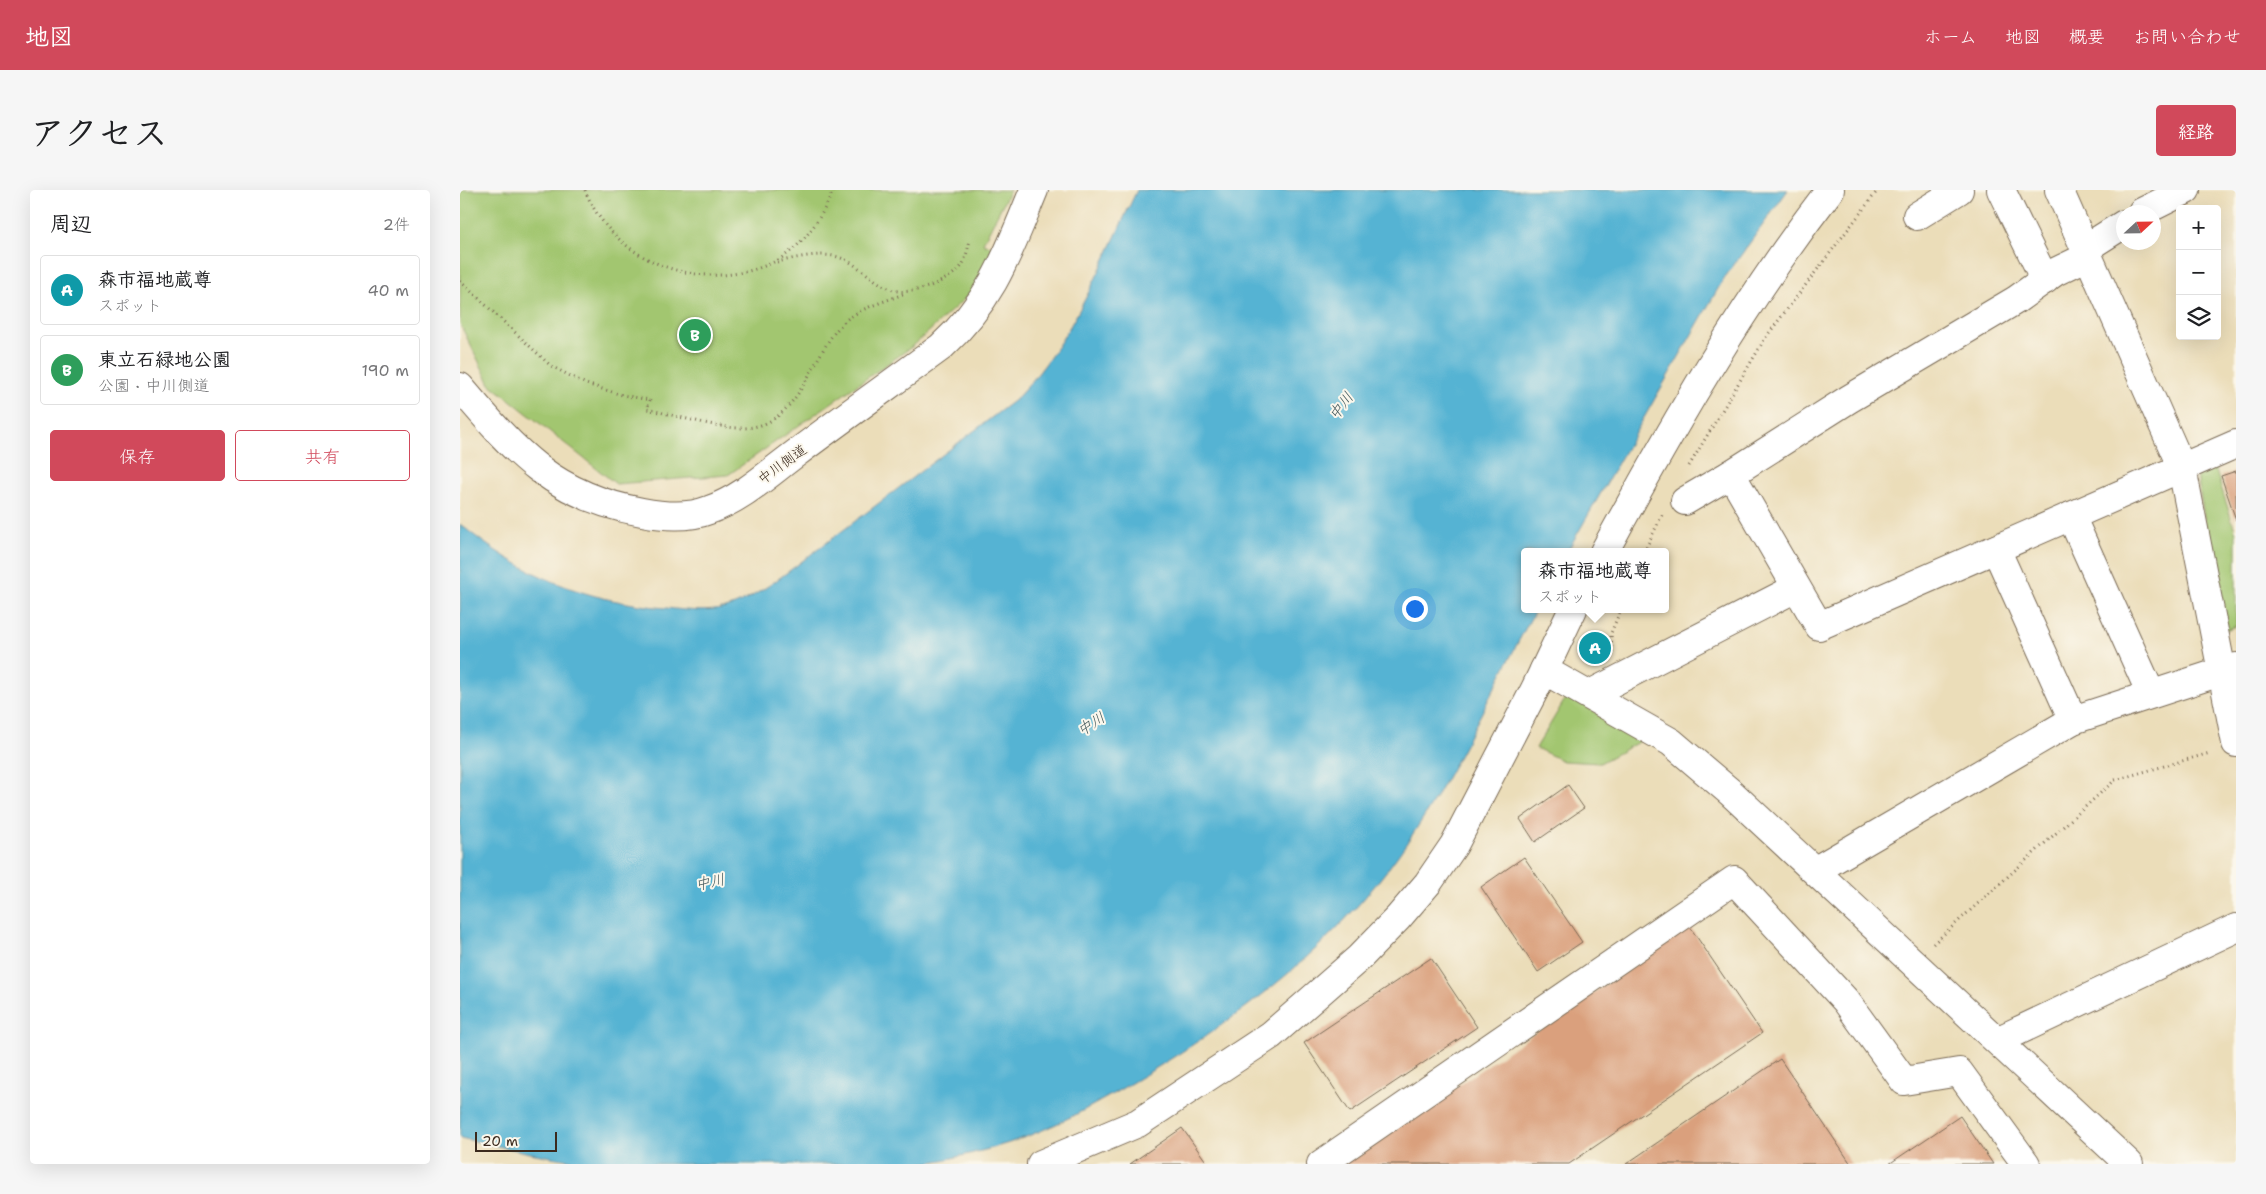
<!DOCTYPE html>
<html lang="ja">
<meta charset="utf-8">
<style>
:root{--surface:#fff;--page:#f6f6f6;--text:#202124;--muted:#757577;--line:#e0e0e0;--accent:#d1495b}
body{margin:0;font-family:"Shantell Sans","Klee One",sans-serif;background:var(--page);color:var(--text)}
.controls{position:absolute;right:15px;top:15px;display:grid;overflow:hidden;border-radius:5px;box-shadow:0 5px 20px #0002}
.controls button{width:45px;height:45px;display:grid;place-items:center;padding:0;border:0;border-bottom:1px solid var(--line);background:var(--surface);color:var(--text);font:25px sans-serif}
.compass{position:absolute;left:1656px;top:15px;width:45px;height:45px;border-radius:50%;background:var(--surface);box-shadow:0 5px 20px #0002;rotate:68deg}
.scale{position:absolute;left:15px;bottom:12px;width:82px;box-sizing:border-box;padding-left:5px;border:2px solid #3b2a1e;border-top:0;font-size:14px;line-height:18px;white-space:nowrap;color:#3b2a1e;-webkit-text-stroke:4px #fbf7ec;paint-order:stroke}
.you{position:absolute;left:954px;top:418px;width:18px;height:18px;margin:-12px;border:4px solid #fff;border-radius:50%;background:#1a73e8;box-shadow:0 0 0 8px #1a73e833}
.badge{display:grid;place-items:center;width:32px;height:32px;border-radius:50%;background:var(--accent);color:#fff;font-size:16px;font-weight:700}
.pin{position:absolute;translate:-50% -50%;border:2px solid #fff;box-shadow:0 1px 5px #0006}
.popup{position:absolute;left:1061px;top:358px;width:148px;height:65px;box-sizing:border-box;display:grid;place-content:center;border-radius:5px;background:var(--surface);filter:drop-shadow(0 1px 4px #0005);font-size:16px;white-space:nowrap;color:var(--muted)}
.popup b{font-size:19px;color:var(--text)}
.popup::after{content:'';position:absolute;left:50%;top:100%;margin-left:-10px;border:10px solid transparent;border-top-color:var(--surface)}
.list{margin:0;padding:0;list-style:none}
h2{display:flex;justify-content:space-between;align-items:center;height:65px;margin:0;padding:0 20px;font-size:21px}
h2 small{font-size:16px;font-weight:400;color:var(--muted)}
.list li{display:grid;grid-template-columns:32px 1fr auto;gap:15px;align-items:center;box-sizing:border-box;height:70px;margin:0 10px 10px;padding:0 10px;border:1px solid var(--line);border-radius:5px}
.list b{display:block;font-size:19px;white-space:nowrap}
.list p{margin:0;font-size:16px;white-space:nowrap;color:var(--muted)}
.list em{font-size:16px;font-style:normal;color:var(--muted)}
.actions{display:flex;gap:10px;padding:15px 20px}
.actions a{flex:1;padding:11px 0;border:1px solid var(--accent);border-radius:5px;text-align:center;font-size:18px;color:var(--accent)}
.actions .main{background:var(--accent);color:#fff}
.icon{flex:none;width:28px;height:28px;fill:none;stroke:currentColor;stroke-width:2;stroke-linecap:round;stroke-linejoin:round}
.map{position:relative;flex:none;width:1776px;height:974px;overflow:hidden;border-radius:5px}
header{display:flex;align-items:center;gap:30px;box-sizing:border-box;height:70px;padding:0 25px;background:var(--accent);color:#fff}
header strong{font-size:24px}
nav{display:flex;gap:28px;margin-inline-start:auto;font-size:18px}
.intro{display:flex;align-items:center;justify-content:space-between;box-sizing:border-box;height:120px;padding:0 30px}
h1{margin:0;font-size:35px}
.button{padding:12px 22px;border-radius:5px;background:var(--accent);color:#fff;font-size:18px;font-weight:700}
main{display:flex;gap:30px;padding:0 30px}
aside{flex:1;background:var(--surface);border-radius:5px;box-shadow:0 5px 20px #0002}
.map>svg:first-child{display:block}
.green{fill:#a2c670;stroke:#6e7847}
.water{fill:#54b3d3;stroke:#486e78}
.building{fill:#daa07d}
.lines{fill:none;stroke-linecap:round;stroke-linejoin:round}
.minor-casing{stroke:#796954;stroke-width:30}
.path{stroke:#796954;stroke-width:3;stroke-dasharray:1 4;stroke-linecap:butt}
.minor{stroke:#fff;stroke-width:28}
.labels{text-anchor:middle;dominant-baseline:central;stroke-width:4;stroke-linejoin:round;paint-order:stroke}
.street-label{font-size:14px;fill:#3b2a1e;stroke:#fbf7ec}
.water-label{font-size:15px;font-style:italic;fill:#445a5d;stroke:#fbf7ec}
</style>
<header>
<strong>地図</strong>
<nav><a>ホーム</a><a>地図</a><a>概要</a><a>お問い合わせ</a></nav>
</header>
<div class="intro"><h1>アクセス</h1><a class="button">経路</a></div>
<main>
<aside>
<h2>周辺<small>2件</small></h2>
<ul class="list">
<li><span class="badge" style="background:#0f9aa8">A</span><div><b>森市福地蔵尊</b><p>スポット</p></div><em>40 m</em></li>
<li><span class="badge" style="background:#2e9e5b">B</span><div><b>東立石緑地公園</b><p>公園 · 中川側道</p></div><em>190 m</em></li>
</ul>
<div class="actions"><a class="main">保存</a><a>共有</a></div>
</aside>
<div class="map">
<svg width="1776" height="974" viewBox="0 0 1776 974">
<rect width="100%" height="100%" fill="#fbf7ec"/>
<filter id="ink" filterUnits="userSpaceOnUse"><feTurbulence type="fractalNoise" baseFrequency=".02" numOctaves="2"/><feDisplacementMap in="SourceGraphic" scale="10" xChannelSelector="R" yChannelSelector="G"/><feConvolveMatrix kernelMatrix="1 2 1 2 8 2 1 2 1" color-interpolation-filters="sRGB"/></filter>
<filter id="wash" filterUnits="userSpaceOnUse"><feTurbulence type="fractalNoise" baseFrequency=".0096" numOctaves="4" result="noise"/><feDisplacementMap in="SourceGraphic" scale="20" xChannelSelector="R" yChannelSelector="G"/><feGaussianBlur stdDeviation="1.12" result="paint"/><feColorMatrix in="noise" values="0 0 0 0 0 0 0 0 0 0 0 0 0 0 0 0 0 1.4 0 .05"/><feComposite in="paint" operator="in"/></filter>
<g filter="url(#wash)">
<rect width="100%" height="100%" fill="#ebddb9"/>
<g class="green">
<path d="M 0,0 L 550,0 L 523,53 L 537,59 L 512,102 L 453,156 L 268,285 L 156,294 L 30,194 L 0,134 Z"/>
<path d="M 1755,278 L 1776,343 L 1776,436 L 1763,441 L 1737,285 Z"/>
<path d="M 1107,506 L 1184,549 L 1140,573 L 1103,571 L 1076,558 Z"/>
</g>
<path class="water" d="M 677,0 L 1328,0 L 1263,90 L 1107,362 L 1065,362 L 1065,419 L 1076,419 C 1027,507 989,599 928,679 C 859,770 765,838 668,895 C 623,922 580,945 529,959 C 505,965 476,973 451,974 C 411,974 371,974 331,974 C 271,974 211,974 151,974 C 101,972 49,958 0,948 L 0,334 C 63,386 125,411 206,418 C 225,420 246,423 266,418 C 295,410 336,375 361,357 C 426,308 491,258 556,209 C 613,150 642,73 677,0 Z"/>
<g id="blocks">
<g class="building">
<path d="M 1776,281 L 1776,330 L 1761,286 Z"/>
<path d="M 1108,595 L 1124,618 L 1075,652 L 1060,629 Z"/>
<path d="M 1064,667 L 1122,752 L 1078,782 L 1021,697 Z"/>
<path d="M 1230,737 L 1302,843 L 1109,974 L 883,974 Z"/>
<path d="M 971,768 L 1017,837 L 890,922 L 844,853 Z"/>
<path d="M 1320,869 L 1391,974 L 1166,974 Z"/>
<path d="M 1500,926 L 1533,974 L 1429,974 Z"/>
<path d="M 722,938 L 748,974 L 670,974 Z"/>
</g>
</g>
</g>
<g filter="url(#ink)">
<use href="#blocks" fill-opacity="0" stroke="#796954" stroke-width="1"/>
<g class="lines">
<g class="minor-casing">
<g id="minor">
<path d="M 1541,0 L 1585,90"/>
<path d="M 1599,0 L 1722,278 L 1776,553"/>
<path d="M 1682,22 L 1726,0"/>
<path d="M 1457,26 L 1499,0"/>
<path d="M 0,197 C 56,263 93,306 182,322 C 203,326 229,328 249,320 C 281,309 308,284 335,264 C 383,228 432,193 481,157 C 533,109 548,63 574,0"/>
<path d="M 1271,284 L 1359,436 L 1776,254"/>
<path d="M 1225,311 L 1271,284 L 1389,209 L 1556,110 L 1595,82 L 1620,70 L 1634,53 L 1664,34"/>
<path d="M 1611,326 L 1691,504"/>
<path d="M 1536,359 L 1613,530"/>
<path d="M 1144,362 C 1212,237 1283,113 1370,0"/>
<path d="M 1084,480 L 1211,552 L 1270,602 L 1669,974"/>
<path d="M 1130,504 L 1336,398"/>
<path d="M 1356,680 L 1613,530 L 1776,477"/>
<path d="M 1539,850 L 1776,738"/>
<path d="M 581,974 L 678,933 L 811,845 L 899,768 L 938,728 L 968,693 L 994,655 L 1075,499 L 1113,419"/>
<path d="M 861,974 L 1274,690 L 1386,811 L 1444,891 L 1499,882 L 1566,974"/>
</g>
</g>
<g class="path">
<path d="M 125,0 C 154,74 243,105 314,72 C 341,59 363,27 373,0"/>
<path d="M 317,72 C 336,68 362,61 381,68 C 400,75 414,93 433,100 C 452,106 485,93 500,78 C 505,73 508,58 510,50"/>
<path d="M 0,91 L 91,176 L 126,194 L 162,205 L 190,210 L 187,219 C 213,225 260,239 284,238 C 341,236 350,164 384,132 C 397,119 429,110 446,103"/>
<path d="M 1229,276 L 1306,147 L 1418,0"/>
<path d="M 1184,362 L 1202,325"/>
<path d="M 1152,462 L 1151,443 L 1161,419"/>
<path d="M 1473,754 L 1655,590 L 1750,563"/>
</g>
<use href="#minor" class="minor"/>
</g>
</g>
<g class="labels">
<g class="street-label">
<text transform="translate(322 274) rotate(-36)">中川側道</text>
</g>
<g class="water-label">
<text transform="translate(881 216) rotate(-53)">中川</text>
<text transform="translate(631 534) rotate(-33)">中川</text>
<text transform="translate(250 692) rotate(-12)">中川</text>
</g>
</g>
</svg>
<div class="controls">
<button>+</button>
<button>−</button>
<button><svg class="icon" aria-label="layers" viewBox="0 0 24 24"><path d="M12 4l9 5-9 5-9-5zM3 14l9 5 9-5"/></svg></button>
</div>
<svg class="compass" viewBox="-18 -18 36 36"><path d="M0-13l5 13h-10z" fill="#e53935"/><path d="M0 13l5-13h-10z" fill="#757577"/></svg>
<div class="scale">20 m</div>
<div class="you"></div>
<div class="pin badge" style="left:1135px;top:458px;background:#0f9aa8">A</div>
<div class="popup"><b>森市福地蔵尊</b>スポット</div>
<div class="pin badge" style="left:235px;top:145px;background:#2e9e5b">B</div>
</div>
</main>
